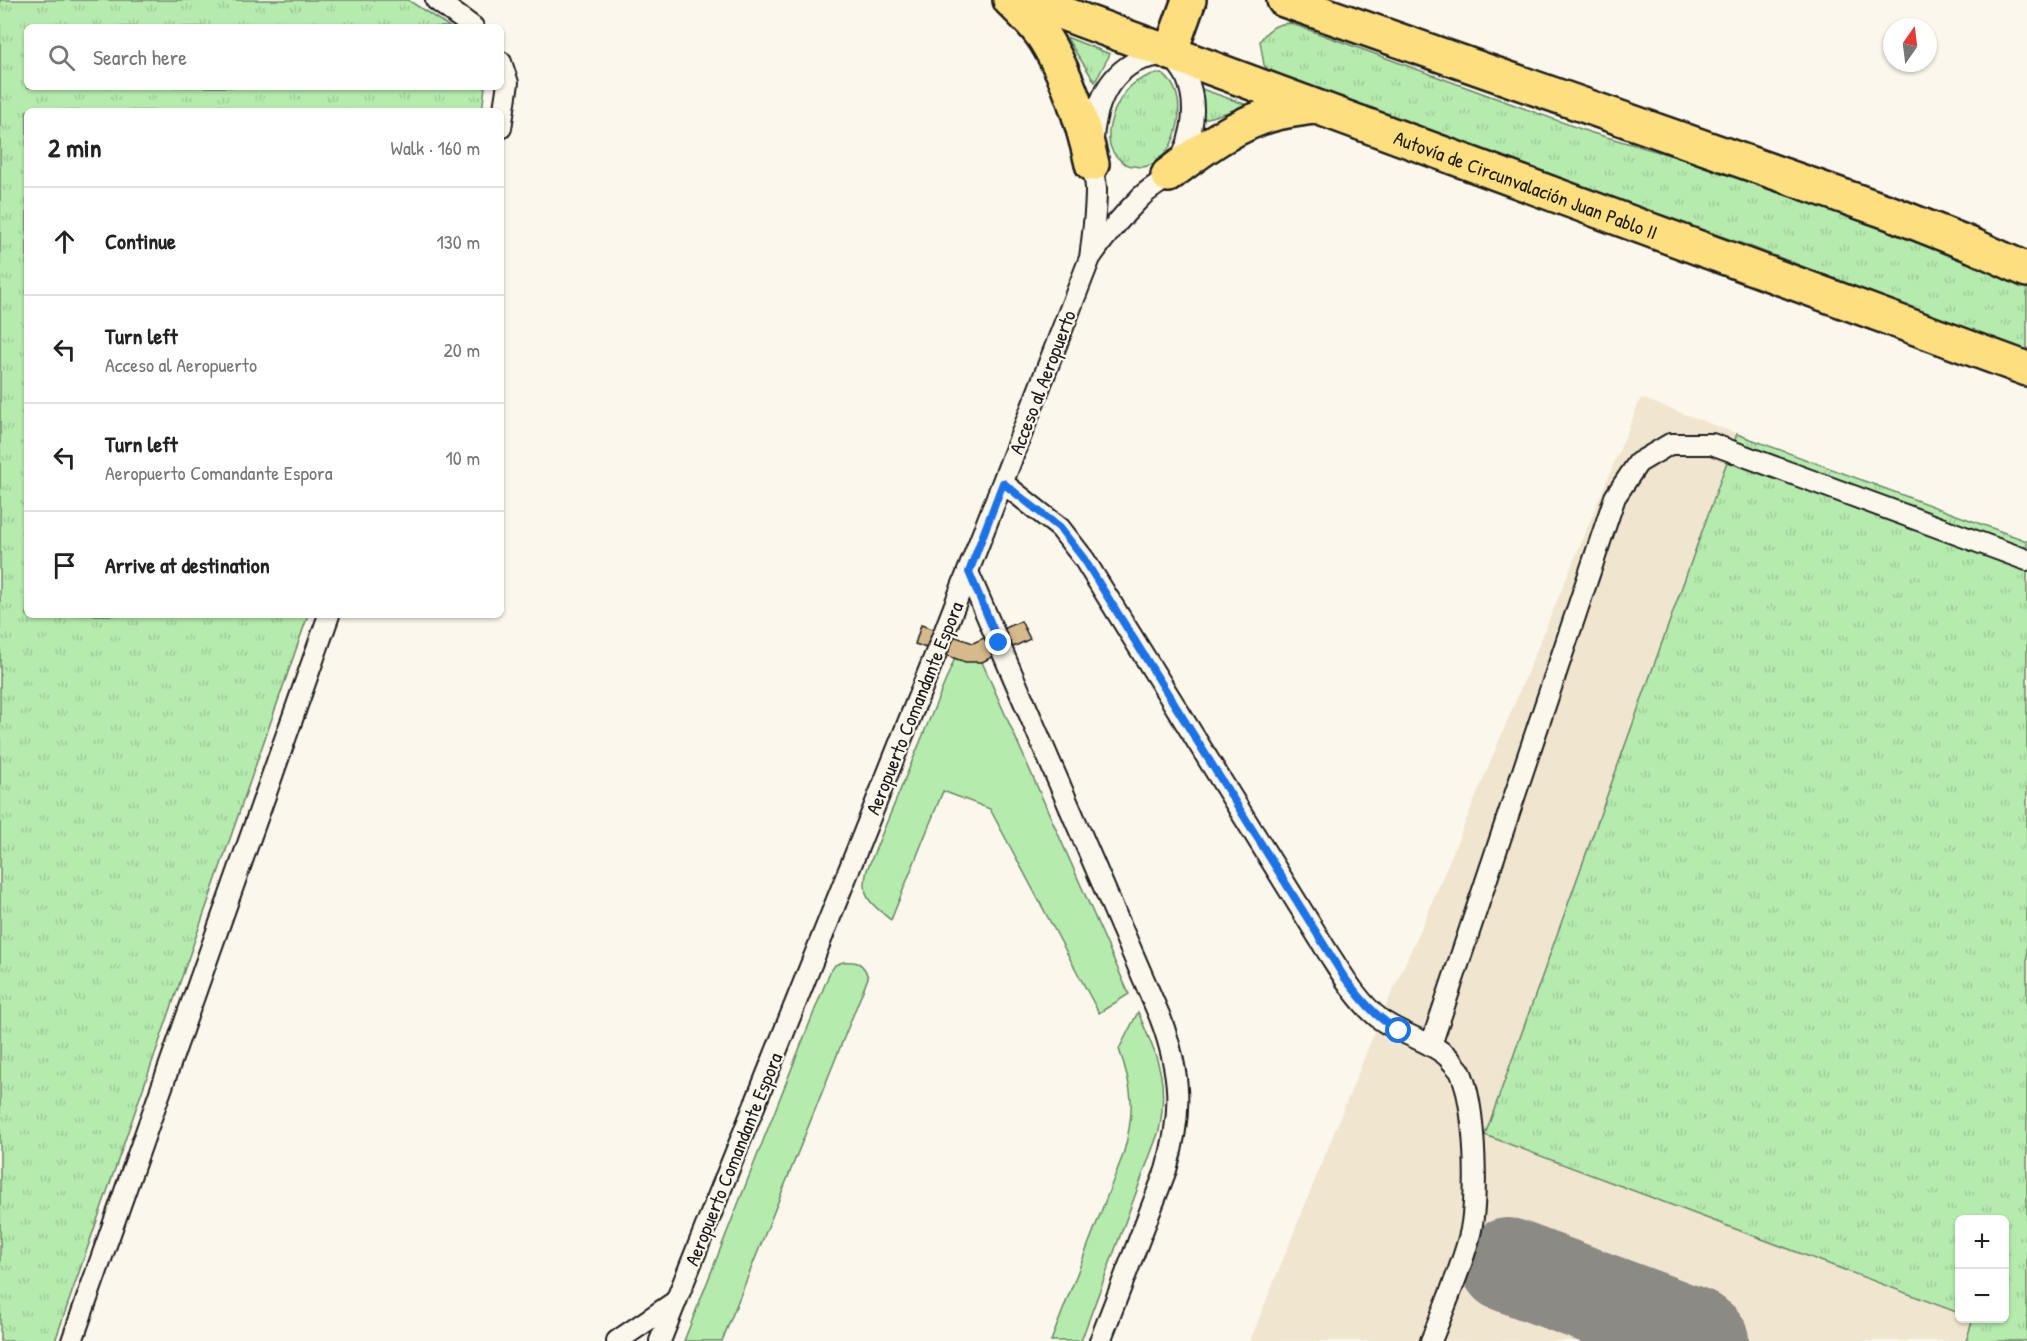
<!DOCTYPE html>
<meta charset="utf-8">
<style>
:root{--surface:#fff;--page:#f2f2f2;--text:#222;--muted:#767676;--line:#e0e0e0}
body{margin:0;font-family:"Patrick Hand",sans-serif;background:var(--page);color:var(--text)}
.controls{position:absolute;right:18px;bottom:18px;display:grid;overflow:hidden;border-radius:9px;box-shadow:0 2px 4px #0004}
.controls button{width:54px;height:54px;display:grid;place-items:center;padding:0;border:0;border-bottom:2px solid var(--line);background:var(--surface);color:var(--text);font:30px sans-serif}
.compass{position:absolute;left:1883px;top:18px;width:54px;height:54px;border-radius:50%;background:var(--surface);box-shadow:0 2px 4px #0004;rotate:14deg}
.stop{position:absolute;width:18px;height:18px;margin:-14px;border:4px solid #1a73e8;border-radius:50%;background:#fff}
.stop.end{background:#1a73e8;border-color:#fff;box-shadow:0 2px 6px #0008}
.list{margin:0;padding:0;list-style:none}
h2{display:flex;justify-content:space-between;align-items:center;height:78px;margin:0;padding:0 24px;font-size:26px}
h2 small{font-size:20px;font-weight:400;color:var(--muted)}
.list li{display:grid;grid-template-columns:39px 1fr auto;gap:18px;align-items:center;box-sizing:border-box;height:108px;padding:0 24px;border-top:2px solid var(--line)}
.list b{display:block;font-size:22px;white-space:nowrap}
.list p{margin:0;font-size:20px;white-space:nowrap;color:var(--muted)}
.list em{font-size:20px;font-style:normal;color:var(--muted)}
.icon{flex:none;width:33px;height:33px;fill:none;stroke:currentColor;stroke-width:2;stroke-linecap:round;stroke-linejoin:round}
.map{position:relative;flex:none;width:2027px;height:1341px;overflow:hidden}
.search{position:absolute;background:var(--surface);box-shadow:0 2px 4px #0004;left:24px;top:24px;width:480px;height:66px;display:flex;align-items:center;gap:15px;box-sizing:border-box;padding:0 21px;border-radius:9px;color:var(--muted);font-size:22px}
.panel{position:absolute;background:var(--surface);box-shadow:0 2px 4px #0004;left:24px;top:108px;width:480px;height:510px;border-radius:9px}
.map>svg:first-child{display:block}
.built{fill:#f0e5cf;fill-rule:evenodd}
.grass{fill:url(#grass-tufts);stroke:#688465;stroke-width:1.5}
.green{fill:#b5ecae;stroke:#688465;stroke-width:1.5}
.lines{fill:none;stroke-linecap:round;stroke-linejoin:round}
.taxiway{stroke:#8c8a84;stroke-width:94}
.building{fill:#d7ba8b;stroke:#1c1c1c;stroke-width:1.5}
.lane-casing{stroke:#1c1c1c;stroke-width:24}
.primary-casing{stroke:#1c1c1c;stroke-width:38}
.lane{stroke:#fbf7ec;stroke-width:20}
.primary{stroke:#fedf80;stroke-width:33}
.route{stroke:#1a73e8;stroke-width:8}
.labels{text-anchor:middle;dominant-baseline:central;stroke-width:4.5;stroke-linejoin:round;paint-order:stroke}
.street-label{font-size:20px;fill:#1c1c1c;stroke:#fbf7ec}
</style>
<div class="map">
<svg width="2027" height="1341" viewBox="0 0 2027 1341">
<defs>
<pattern id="grass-tufts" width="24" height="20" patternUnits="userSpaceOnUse" patternTransform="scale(1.5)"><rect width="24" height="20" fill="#b5ecae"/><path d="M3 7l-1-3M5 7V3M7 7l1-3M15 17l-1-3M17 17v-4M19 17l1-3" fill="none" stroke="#9bca95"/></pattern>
</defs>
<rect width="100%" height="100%" fill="#fbf7ec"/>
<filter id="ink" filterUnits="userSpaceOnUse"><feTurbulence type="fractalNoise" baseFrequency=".0167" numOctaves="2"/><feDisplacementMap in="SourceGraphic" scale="12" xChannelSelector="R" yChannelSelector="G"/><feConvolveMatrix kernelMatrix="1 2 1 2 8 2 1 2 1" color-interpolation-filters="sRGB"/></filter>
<g filter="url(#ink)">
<path class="built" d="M 1641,398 L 2027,541 L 2027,1341 L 1250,1341 L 1380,1019 L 1424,922 ZM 1960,1220 L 2004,1220 L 2004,1318 L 1960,1318 Z"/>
<g class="grass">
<path d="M 0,0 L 408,0 L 450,27 L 27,27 L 27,87 L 485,87 L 482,111 L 27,111 L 27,615 L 308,615 L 55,1341 L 0,1341 Z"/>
<path d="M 1290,23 L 1589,132 L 1830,201 L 2027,282 L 2027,352 L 1749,246 L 1274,77 L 1264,65 L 1260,41 C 1268,29 1275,24 1290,23 Z"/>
<path d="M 1066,37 L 1110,54 L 1095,82 Z"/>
<path d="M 1153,74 C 1153,74 1161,74 1162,74 C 1166,76 1169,80 1172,84 C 1187,107 1177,157 1147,166 C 1143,168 1138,167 1134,166 C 1127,166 1124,163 1118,158 C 1098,140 1115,100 1132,85 C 1138,80 1145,77 1153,74 Z"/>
<path d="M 1199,88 L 1250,106 L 1204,119 Z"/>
<path d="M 1737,434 L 2027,541 L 2027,1341 L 1966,1341 L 1973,1319 L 2004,1318 L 2004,1220 L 1960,1220 L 1959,1313 L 1485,1135 Z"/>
</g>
<g class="green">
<path d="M 955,658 L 982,662 L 1129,994 L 1099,1013 L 990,809 L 943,791 L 891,920 C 871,904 860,898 867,870 Z"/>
<path d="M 843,962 C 858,961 864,963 868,978 L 722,1341 L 684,1341 L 829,974 L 835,965 Z"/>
<path d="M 1138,1012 C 1158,1060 1169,1079 1159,1131 L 1081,1341 L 1051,1341 L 1123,1155 C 1135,1113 1134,1091 1119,1049 Z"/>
</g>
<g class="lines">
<path class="taxiway" d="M 1508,1265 L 1693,1334 L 1702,1341"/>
</g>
<path class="building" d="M 1021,621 L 1030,639 L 982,662 L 965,662 L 915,644 L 921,625 L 973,643 Z"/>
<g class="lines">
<g class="lane-casing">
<g id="lane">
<path d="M 436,0 L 473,27"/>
<path d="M 501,62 L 508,83 L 501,128"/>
<path d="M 1003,483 L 1060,528 L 1084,559 L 1327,951 C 1342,974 1358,1002 1380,1019 C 1401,1035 1429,1040 1448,1057 C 1451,1061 1457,1067 1460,1071 C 1476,1103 1479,1203 1469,1238 C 1460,1272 1444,1308 1431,1341"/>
<path d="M 968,572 L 1160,1017 C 1181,1073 1183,1112 1166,1170 L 1100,1341"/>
<path d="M 1431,1045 L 1615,497 L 1638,463 L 1670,444 L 1712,444 L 2027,560"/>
<path d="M 72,1341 L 329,615"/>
<path d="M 617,1341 L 676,1301"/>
<path d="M 660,1341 L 940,643 L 1090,258 C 1093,235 1096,213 1096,190 C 1096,181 1093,172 1093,162 C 1091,129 1097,88 1127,67 C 1139,58 1156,56 1170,53 C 1175,60 1182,68 1186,76 C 1200,108 1192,150 1169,175 C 1160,184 1148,189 1140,198 C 1121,217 1105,236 1090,258"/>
</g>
</g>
<g class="primary-casing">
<g id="primary">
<path d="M 1010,0 C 1024,14 1040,29 1049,46 C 1070,82 1083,124 1092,164"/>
<path id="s1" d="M 1027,0 L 2027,369"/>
<path d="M 1284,0 L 1891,213 L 1974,246 L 2027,270"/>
<path d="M 1170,53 L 1189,0"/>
<path d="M 1168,175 C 1201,150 1236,123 1277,113 C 1289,110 1302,109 1314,107"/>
</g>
</g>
<use href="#lane" class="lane"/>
<use href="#primary" class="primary"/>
</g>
</g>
<g class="lines" filter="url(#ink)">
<path class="route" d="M 999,643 L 969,572 L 1003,483 L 1060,528 L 1084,559 L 1344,977 C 1361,999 1374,1016 1399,1031"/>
</g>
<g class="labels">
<g class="street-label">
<text stroke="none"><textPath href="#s1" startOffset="532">Autovía de Circunvalación Juan Pablo II</textPath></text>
<text transform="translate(1042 382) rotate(-69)">Acceso al Aeropuerto</text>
<text transform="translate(914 708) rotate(-68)">Aeropuerto Comandante Espora</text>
<text transform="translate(733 1159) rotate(-68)">Aeropuerto Comandante Espora</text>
</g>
</g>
</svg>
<div class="controls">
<button>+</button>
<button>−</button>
</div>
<svg class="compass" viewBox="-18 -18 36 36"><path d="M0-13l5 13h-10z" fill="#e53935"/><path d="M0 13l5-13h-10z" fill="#767676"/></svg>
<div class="stop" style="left:1399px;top:1031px"></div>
<div class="stop end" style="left:999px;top:643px"></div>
<div class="search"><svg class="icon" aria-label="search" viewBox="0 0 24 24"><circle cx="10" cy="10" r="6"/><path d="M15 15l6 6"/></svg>Search here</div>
<section class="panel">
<h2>2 min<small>Walk · 160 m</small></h2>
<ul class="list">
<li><svg class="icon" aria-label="ahead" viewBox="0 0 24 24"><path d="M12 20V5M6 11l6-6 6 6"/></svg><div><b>Continue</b></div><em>130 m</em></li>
<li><svg class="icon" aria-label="left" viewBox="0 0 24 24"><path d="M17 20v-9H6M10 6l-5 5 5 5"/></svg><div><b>Turn left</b><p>Acceso al Aeropuerto</p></div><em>20 m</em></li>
<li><svg class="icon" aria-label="left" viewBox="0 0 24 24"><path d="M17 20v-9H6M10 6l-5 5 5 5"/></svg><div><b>Turn left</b><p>Aeropuerto Comandante Espora</p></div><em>10 m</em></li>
<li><svg class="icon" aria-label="arrive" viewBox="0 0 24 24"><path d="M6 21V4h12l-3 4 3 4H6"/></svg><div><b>Arrive at destination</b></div></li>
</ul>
</section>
</div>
